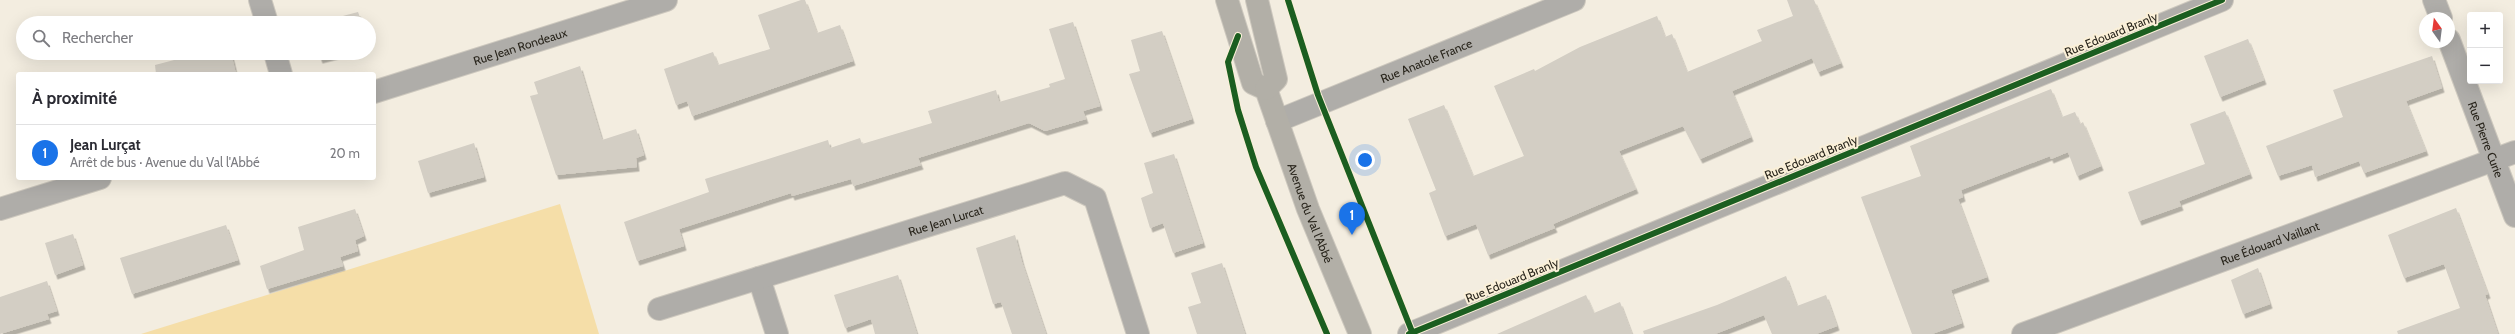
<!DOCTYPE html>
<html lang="fr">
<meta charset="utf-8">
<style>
:root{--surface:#fff;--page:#f2f2f3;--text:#2b2b33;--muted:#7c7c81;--line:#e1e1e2;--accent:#1a73e8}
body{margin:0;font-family:Cabin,sans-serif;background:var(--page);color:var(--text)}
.controls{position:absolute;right:12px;top:12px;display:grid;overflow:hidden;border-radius:4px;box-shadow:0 4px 16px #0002}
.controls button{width:36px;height:36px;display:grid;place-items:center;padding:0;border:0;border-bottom:1px solid var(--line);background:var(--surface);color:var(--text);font:20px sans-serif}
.compass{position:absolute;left:2419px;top:12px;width:36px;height:36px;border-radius:50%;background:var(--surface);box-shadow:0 4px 16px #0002;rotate:346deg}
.you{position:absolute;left:1365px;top:160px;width:14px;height:14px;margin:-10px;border:3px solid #fff;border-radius:50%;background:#1a73e8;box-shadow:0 0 0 6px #1a73e833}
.badge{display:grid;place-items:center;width:26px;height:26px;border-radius:50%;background:var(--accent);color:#fff;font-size:13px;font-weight:700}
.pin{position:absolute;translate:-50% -33px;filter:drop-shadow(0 1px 2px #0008)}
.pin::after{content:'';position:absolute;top:21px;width:14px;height:12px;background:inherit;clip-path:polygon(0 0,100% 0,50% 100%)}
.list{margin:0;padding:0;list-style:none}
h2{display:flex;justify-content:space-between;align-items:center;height:52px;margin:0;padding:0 16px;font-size:17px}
h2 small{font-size:13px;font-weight:400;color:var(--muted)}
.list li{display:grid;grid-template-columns:26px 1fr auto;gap:12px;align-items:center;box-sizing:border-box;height:56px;padding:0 16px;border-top:1px solid var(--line)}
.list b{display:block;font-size:15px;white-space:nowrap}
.list p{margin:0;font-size:13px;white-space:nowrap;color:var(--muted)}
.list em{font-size:13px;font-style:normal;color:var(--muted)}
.icon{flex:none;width:22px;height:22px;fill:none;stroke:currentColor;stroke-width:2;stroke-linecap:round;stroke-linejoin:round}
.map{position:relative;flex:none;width:2515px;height:334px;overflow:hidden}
.search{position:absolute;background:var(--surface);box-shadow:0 4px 16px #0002;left:16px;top:16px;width:360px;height:44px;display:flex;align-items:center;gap:10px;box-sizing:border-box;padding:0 14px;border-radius:22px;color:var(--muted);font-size:15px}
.panel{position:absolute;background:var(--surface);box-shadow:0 4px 16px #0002;left:16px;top:72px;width:360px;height:108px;border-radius:4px}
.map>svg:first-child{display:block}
.green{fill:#f5dea8}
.building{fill:#d3cec4;filter:url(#shadow)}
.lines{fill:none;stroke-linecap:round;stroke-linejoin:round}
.minor-casing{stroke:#cdc8be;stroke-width:24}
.major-casing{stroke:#cdc8be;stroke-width:24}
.minor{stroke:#afada9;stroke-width:22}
.major{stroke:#b2afa7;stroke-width:22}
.cycleway-casing{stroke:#fbf0d8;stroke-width:8}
.cycleway{stroke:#1b5e20;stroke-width:6}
.labels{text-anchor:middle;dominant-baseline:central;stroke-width:4;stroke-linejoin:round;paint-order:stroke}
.street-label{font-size:12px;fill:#28241b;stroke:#fbf0d8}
</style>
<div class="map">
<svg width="2515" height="334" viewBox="0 0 2515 334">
<defs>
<filter id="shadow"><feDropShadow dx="2.5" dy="4.5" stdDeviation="0" flood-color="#0004"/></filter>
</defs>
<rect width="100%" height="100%" fill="#f3ede0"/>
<path class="green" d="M 560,204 L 599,334 L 141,334 Z"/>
<g class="building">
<path d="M 801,0 L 805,0 L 817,33 L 840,25 L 853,61 L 692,116 L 687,101 L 676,105 L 664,69 L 713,52 L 718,65 L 770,49 L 758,15 Z"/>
<path d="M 1787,0 L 1814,0 L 1841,63 L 1818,72 L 1812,58 L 1732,91 L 1751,137 L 1700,159 L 1683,126 L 1619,151 L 1636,189 L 1553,224 L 1555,228 L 1488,255 L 1476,224 L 1445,236 L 1429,193 L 1436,190 L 1408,119 L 1444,105 L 1473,176 L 1524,156 L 1494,86 L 1534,69 L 1535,71 L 1580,47 L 1657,16 L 1665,37 L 1672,34 L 1687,72 L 1762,41 L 1757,30 L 1793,16 Z"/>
<path d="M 358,12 L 362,23 L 316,23 Z"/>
<path d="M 1073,22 L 1100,106 L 1083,111 L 1086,119 L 1045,131 L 1029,123 L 918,158 L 921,165 L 853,186 L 851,179 L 792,196 L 791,193 L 679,229 L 684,246 L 637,261 L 624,222 L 709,192 L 705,179 L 828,140 L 830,148 L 860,138 L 862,144 L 932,123 L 928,111 L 996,90 L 999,102 L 1050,87 L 1049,84 L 1065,79 L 1049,29 Z"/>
<path d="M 1162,31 L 1192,119 L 1150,133 L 1129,74 L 1140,71 L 1131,40 Z"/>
<path d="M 2248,39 L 2264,80 L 2220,97 L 2204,56 Z"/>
<path d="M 201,53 L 231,53 L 236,74 L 156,74 L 155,65 Z"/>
<path d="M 318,53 L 344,53 L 320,59 Z"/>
<path d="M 2432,56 L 2442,88 L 2406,101 L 2426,151 L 2364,173 L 2359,161 L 2315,177 L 2312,165 L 2278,176 L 2266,146 L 2343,117 L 2333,90 Z"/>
<path d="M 580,66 L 602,140 L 636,129 L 644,155 L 636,158 L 637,167 L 556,175 L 530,96 L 538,94 L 534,82 Z"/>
<path d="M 2051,89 L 2062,117 L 2075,112 L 2080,124 L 2083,122 L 2101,166 L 2077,176 L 2068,152 L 2051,159 L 2050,156 L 1961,190 L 1963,197 L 1958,199 L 1987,277 L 1951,290 L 1962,323 L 1932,334 L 1912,334 L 1861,197 L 1921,176 L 1910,146 Z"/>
<path d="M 2225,111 L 2250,174 L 2179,201 L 2181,206 L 2139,221 L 2128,192 L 2205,164 L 2190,124 Z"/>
<path d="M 474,143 L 484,177 L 428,193 L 418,161 Z"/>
<path d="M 1174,154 L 1203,243 L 1173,253 L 1163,223 L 1150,228 L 1141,198 L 1153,193 L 1144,163 Z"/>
<path d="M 2456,208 L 2488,294 L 2485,295 L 2498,334 L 2398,334 L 2397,331 L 2460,308 L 2444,264 L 2404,278 L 2388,235 Z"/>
<path d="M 355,209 L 364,236 L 355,240 L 358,251 L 340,257 L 343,266 L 267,289 L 260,266 L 304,250 L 298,227 Z"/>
<path d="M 226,225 L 238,260 L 132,294 L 120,258 Z"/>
<path d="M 73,234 L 83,265 L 55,275 L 45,243 Z"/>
<path d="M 1015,235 L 1022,262 L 1046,334 L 1012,334 L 1001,302 L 993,304 L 976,248 Z"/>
<path d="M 1222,263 L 1245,334 L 1197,334 L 1188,307 L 1201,303 L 1191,273 Z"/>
<path d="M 2258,268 L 2270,304 L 2243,314 L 2231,280 Z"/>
<path d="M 898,275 L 917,334 L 875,334 L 871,319 L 845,328 L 834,295 Z"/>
<path d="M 1786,276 L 1797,306 L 1826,295 L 1837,326 L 1816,334 L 1772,334 L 1764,315 L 1715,334 L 1644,334 L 1643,331 L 1717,305 Z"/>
<path d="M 47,281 L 57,311 L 47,314 L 49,319 L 0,334 L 0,297 Z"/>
<path d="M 1586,295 L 1594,313 L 1620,302 L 1632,334 L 1497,334 Z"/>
</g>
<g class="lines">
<g class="minor-casing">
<g id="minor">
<path d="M 260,0 L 267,23"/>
<path d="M 2434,0 L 2441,18"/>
<path id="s1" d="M 2449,40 L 2515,216"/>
<path d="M 275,53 L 281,74"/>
<path id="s2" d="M 374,92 L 666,0"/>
<path id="s3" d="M 1277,121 L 1574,0"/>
<path d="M 0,209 L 100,178"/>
<path d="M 759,278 L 777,334"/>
<path id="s4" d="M 659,309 L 1065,183 L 1095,198 L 1138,334"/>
<path d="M 1409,334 L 2222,0"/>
<path id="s5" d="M 2023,334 L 2515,152"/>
</g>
</g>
<g class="major-casing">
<g id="major">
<path id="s6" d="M 1227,0 L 1253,83 L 1266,89 L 1308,209 L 1360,334"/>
<path d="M 1257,0 L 1276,79 L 1266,89"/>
</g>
</g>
<use href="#minor" class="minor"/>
<use href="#major" class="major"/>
<g class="cycleway-casing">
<g id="cycleway">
<path d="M 1288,0 L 1318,95 L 1413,334"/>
<path d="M 1238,36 L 1228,62 L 1238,110 L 1256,167 L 1327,334"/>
<path d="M 1409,334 L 2222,0"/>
</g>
</g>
<use href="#cycleway" class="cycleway"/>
</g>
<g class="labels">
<g class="street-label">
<text transform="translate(2111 34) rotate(-22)">Rue Edouard Branly</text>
<text stroke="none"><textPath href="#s2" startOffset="153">Rue Jean Rondeaux</textPath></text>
<text stroke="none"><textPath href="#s3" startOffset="161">Rue Anatole France</textPath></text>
<text stroke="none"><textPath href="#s1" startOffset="106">Rue Pierre Curie</textPath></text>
<text transform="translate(1811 157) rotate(-22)">Rue Edouard Branly</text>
<text stroke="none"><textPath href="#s6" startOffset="233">Avenue du Val l'Abbé</textPath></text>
<text stroke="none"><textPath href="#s4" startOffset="300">Rue Jean Lurcat</textPath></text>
<text stroke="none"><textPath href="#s5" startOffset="263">Rue Édouard Vaillant</textPath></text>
<text transform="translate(1512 280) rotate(-22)">Rue Edouard Branly</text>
</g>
</g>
</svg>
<div class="controls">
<button>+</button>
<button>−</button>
</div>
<svg class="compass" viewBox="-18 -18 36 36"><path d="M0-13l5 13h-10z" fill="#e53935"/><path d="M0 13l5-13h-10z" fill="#7c7c81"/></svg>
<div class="you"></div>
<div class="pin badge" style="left:1352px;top:235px">1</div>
<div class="search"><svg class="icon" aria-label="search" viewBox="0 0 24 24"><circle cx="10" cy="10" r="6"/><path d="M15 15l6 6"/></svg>Rechercher</div>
<section class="panel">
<h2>À proximité<small></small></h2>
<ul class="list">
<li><span class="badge">1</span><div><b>Jean Lurçat</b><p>Arrêt de bus · Avenue du Val l'Abbé</p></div><em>20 m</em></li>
</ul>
</section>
</div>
